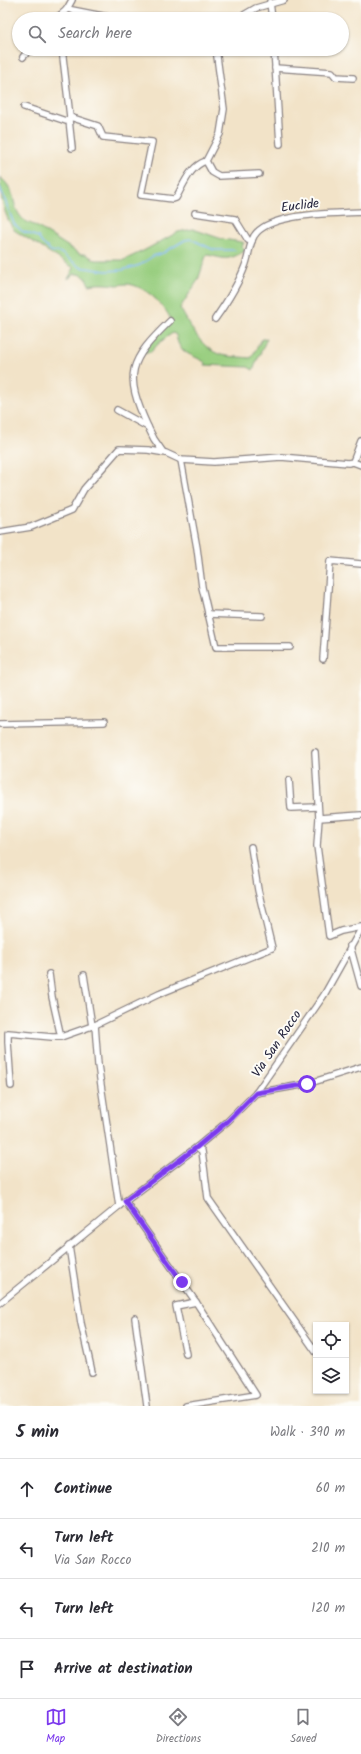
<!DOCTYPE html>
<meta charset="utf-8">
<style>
:root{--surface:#fff;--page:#f7f7f7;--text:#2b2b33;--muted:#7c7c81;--line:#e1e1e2;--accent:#7c3aed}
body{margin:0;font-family:Kalam,sans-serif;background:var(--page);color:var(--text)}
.controls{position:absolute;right:12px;bottom:12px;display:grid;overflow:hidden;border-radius:0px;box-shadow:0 1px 3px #0004}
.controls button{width:36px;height:36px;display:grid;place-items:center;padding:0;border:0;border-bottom:1px solid var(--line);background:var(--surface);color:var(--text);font:20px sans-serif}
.stop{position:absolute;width:12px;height:12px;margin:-9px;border:3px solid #7c3aed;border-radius:50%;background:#fff}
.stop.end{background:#7c3aed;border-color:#fff;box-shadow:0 1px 4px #0008}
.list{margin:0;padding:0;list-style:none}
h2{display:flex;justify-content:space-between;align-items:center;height:52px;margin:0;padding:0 16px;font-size:17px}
h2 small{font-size:13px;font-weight:400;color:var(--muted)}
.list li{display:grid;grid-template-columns:26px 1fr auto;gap:12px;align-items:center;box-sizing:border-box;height:60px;padding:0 16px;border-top:1px solid var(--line)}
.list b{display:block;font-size:15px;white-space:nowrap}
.list p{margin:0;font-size:13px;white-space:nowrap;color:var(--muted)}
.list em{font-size:13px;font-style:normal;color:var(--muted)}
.icon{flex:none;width:22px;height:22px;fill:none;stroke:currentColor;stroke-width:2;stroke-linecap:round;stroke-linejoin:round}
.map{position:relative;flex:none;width:361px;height:1406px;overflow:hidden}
.search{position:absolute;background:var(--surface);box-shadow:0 1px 3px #0004;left:12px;right:12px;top:12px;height:44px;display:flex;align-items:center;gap:10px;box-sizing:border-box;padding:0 14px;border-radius:22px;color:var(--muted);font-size:15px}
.sheet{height:292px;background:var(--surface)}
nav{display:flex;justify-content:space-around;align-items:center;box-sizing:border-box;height:56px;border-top:1px solid var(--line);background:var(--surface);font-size:11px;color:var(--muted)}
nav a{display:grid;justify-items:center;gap:2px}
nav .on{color:var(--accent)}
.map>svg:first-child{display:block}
.green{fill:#98ce7f;stroke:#5d785d}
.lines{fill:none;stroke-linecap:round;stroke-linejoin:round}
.stream{stroke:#82b8f1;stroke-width:1.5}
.minor-casing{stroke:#8a8282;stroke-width:8}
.minor{stroke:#fff;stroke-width:5.5}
.route{stroke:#7c3aed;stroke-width:5}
.labels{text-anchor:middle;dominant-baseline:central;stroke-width:4;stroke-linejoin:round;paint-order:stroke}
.street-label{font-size:13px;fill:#22223b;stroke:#fdfcf7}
</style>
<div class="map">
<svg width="361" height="1406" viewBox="0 0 361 1406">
<rect width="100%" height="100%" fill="#fdfcf7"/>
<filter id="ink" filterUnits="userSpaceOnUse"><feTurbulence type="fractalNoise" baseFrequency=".025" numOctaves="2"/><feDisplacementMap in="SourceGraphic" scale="8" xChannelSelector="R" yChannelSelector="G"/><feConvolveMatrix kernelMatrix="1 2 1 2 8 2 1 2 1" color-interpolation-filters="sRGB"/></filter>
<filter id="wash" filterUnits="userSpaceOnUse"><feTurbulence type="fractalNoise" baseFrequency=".012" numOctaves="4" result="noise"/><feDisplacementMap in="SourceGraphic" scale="16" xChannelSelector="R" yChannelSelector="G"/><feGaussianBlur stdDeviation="0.9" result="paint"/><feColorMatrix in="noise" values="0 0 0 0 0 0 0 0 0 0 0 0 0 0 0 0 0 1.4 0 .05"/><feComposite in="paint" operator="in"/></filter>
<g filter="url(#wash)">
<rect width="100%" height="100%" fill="#f2e3c8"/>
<path class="green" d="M 0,177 C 18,192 10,203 21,217 C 25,222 30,223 36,226 C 51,235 65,245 80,254 L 85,254 L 96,260 L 124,260 L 145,250 L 178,232 L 193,229 L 222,239 L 242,242 L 244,243 L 242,246 L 245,251 C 227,261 226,259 208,255 L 206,256 L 198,280 L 180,308 C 191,327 202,352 226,356 C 234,357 242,357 251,358 L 262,339 L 267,338 L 253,370 L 248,367 L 205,365 L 206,363 C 191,353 179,355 176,335 L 173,333 C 166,337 156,345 151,352 L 142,352 L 171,320 C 165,305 144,285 127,284 C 123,284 120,285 117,285 C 107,284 99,283 89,285 C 86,276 83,274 74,274 L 68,279 L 74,268 L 14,230 C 3,214 0,195 0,177 Z"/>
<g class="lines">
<path class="stream" d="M 0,187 L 14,224 L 22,231 L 38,237 L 42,243 L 51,251 L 61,253 L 80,267 L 106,271 L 122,270 L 140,265 L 153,256 L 163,253 L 185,240 L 191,239 L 214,250 L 235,250"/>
</g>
</g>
<g filter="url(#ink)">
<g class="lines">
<g class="minor-casing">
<g id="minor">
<path d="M 72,0 L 67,9 L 118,19"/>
<path d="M 270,2 L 272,19"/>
<path d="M 55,19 L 63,13"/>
<path d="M 63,19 L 63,13 L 67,9"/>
<path d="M 237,19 L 256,8 L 284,0"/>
<path d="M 216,49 L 224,109 L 220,134 L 206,161 L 212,172 L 219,176 L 259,174"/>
<path d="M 274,49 L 280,144"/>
<path d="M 23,57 L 30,49"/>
<path d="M 275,68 L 332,72 L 336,77 L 353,78"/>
<path d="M 24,107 L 66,121 L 69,120 L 70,117 L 62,49"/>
<path d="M 70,117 L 98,126 L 103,137 L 152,142 L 141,195 L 173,199 L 176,198 C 184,184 190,166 206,161"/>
<path d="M 69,120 L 72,148"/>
<path d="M 195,213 L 235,219 L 248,240 L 252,241"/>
<path d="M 215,319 C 227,302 238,285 245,266 C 249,256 249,245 254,236 C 269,212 335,214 361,212"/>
<path d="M 117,410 L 148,427 L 154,439 L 163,452"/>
<path d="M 148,427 C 123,373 129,361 170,321"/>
<path d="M 181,460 L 197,548 L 202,587 L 216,647 L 290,647"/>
<path d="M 353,462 L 361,465"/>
<path d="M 0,532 L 31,527 L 72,510 L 84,489 L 119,449 L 148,450 L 166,453 L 181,460 L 214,462 L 281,457 L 348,463 L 353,462 L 361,441"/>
<path d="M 208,614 L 262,616"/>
<path d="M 323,659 L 330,561 L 361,564"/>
<path d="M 0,724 L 104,722"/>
<path d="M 315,752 L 319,818 L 317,846 L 329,936 L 341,931 L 361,927"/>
<path d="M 289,780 L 291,808 L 317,807"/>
<path d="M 319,818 L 361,815"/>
<path d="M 350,946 L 361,986"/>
<path d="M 49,974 L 52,997 L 61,1037"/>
<path d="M 84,975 L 92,1026"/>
<path d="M 95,1025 L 98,1065 L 119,1206"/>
<path d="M 11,1086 L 8,1042 L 8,1033 L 52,1037 L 61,1037 L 95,1025 L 159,994 L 272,948 L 258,890 L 251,847"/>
<path d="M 256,1093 L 307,1084 L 361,1067"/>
<path d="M 197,1147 L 202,1151 L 208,1198 L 316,1352"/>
<path d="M 125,1201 L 196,1302 L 256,1395 L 186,1406"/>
<path d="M 69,1246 L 81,1323 L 92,1372"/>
<path d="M 0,1303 L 119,1206 L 197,1147 L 228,1121 L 256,1093 L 324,995 L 361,929"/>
<path d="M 135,1318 L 147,1406"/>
<path d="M 186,1354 L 176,1306 L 196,1302"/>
</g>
</g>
<use href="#minor" class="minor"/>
</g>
</g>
<g class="lines" filter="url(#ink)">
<path class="route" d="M 182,1282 L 125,1201 L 197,1147 L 228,1121 L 256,1093 L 307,1084"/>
</g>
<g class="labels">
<g class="street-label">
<text transform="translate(300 206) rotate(-7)">Euclide</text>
<text transform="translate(277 1044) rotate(-56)">Via San Rocco</text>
</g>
</g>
</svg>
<div class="controls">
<button><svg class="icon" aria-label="locate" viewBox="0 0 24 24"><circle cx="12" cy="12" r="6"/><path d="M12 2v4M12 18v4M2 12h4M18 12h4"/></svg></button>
<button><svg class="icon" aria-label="layers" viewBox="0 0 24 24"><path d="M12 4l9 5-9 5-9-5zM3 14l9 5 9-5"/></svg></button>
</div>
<div class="stop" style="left:307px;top:1084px"></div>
<div class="stop end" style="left:182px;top:1282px"></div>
<div class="search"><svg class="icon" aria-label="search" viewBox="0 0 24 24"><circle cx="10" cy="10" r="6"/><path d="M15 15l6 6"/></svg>Search here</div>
</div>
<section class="sheet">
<h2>5 min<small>Walk · 390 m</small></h2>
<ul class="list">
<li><svg class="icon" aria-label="ahead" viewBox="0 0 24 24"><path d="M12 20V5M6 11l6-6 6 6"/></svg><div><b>Continue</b></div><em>60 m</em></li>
<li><svg class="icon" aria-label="left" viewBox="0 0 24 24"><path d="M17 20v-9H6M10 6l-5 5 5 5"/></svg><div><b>Turn left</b><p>Via San Rocco</p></div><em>210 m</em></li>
<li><svg class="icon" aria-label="left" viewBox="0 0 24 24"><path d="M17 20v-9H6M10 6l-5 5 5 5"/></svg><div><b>Turn left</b></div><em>120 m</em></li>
<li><svg class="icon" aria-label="arrive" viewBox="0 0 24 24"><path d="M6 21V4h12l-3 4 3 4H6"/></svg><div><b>Arrive at destination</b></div></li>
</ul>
</section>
<nav>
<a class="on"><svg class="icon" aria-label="map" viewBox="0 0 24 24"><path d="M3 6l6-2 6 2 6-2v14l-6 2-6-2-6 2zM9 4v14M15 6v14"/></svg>Map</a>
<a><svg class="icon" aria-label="directions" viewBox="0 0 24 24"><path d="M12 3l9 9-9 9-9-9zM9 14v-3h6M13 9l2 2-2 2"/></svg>Directions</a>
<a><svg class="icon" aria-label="saved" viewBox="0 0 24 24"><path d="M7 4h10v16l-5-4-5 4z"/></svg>Saved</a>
</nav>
